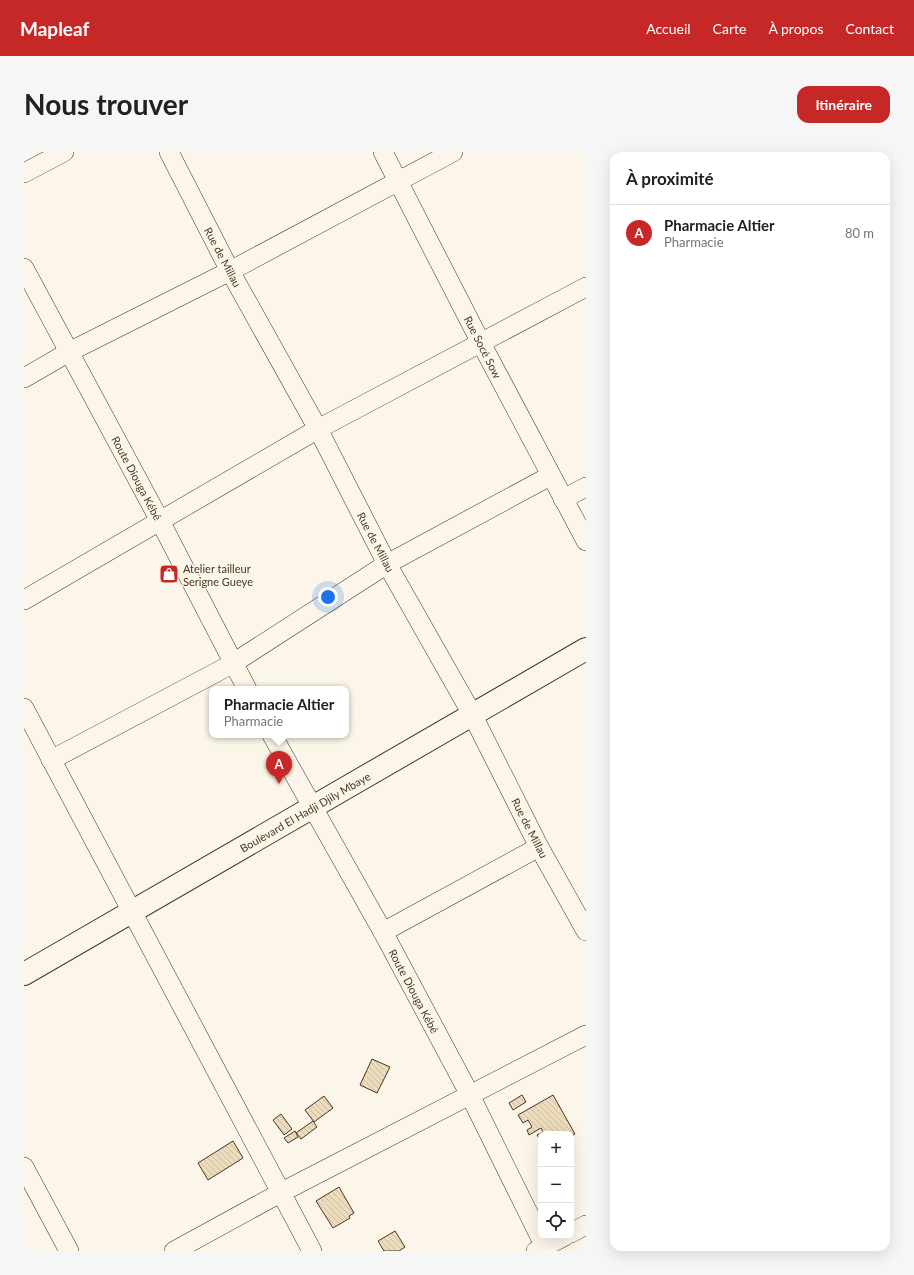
<!DOCTYPE html>
<html lang="fr">
<meta charset="utf-8">
<style>
:root{--surface:#fff;--page:#f6f6f6;--text:#202124;--muted:#757577;--line:#e0e0e0;--accent:#c62828}
body{margin:0;font-family:Lato,sans-serif;background:var(--page);color:var(--text)}
.controls{position:absolute;right:12px;bottom:12px;display:grid;overflow:hidden;border-radius:8px;box-shadow:0 4px 16px #0002}
.controls button{width:36px;height:36px;display:grid;place-items:center;padding:0;border:0;border-bottom:1px solid var(--line);background:var(--surface);color:var(--text);font:20px sans-serif}
.you{position:absolute;left:304px;top:445px;width:14px;height:14px;margin:-10px;border:3px solid #fff;border-radius:50%;background:#1a73e8;box-shadow:0 0 0 6px #1a73e833}
.badge{display:grid;place-items:center;width:26px;height:26px;border-radius:50%;background:var(--accent);color:#fff;font-size:13px;font-weight:700}
.pin{position:absolute;translate:-50% -33px;filter:drop-shadow(0 1px 2px #0008)}
.pin::after{content:'';position:absolute;top:21px;width:14px;height:12px;background:inherit;clip-path:polygon(0 0,100% 0,50% 100%)}
.popup{position:absolute;left:185px;top:534px;width:140px;height:52px;box-sizing:border-box;display:grid;place-content:center;border-radius:8px;background:var(--surface);filter:drop-shadow(0 1px 3px #0005);font-size:13px;white-space:nowrap;color:var(--muted)}
.popup b{font-size:15px;color:var(--text)}
.popup::after{content:'';position:absolute;left:50%;top:100%;margin-left:-8px;border:8px solid transparent;border-top-color:var(--surface)}
.list{margin:0;padding:0;list-style:none}
h2{display:flex;justify-content:space-between;align-items:center;height:52px;margin:0;padding:0 16px;font-size:17px}
h2 small{font-size:13px;font-weight:400;color:var(--muted)}
.list li{display:grid;grid-template-columns:26px 1fr auto;gap:12px;align-items:center;box-sizing:border-box;height:56px;padding:0 16px;border-top:1px solid var(--line)}
.list b{display:block;font-size:15px;white-space:nowrap}
.list p{margin:0;font-size:13px;white-space:nowrap;color:var(--muted)}
.list em{font-size:13px;font-style:normal;color:var(--muted)}
.icon{flex:none;width:22px;height:22px;fill:none;stroke:currentColor;stroke-width:2;stroke-linecap:round;stroke-linejoin:round}
.map{position:relative;flex:none;width:562px;height:1099px;overflow:hidden;border-radius:12px}
header{display:flex;align-items:center;gap:24px;box-sizing:border-box;height:56px;padding:0 20px;background:var(--accent);color:#fff}
header strong{font-size:19px}
nav{display:flex;gap:22px;margin-inline-start:auto;font-size:14px}
.intro{display:flex;align-items:center;justify-content:space-between;box-sizing:border-box;height:96px;padding:0 24px}
h1{margin:0;font-size:28px}
.button{padding:10px 18px;border-radius:12px;background:var(--accent);color:#fff;font-size:14px;font-weight:700}
main{display:flex;gap:24px;padding:0 24px}
aside{flex:1;background:var(--surface);border-radius:12px;box-shadow:0 4px 16px #0002}
.map>svg:first-child{display:block}
.building{fill:url(#building-back-hatch);stroke:#4a3520}
.lines{fill:none;stroke-linecap:round;stroke-linejoin:round}
.minor-casing{stroke:#4a3520;stroke-width:20}
.major-casing{stroke:#4a3520;stroke-width:24}
.minor{stroke:#fbf6e9;stroke-width:19}
.major{stroke:#fbf6e9;stroke-width:22}
.labels{text-anchor:middle;dominant-baseline:central;stroke-width:3;stroke-linejoin:round;paint-order:stroke}
.street-label{font-size:11px;fill:#4a3520;stroke:#fbf6e9}
.poi-label{font-size:11px;fill:#4a3520;stroke:#fbf6e9;text-anchor:start}
</style>
<header>
<strong>Mapleaf</strong>
<nav><a>Accueil</a><a>Carte</a><a>À propos</a><a>Contact</a></nav>
</header>
<div class="intro"><h1>Nous trouver</h1><a class="button">Itinéraire</a></div>
<main>
<div class="map">
<svg width="562" height="1099" viewBox="0 0 562 1099">
<defs>
<pattern id="building-back-hatch" width="6" height="6" patternUnits="userSpaceOnUse"><rect width="6" height="6" fill="#ecdcbc"/><path d="M-1 5l2 2M0 0l6 6M5-1l2 2" fill="none" stroke="#ccbda1"/></pattern>
</defs>
<rect width="100%" height="100%" fill="#fbf6e9"/>
<g class="building">
<path d="M 348,907 L 366,915 L 353,941 L 336,933 Z"/>
<path d="M 498,943 L 502,950 L 489,958 L 485,951 Z"/>
<path d="M 529,943 L 551,982 L 547,984 L 547,982 L 517,982 L 517,990 L 513,983 L 519,980 L 517,976 L 505,983 L 503,978 L 508,975 L 504,968 L 499,971 L 494,963 Z"/>
<path d="M 300,944 L 309,956 L 290,970 L 281,958 Z"/>
<path d="M 257,962 L 268,977 L 260,983 L 249,968 Z"/>
<path d="M 289,969 L 293,975 L 277,987 L 272,981 Z"/>
<path d="M 271,979 L 274,985 L 264,991 L 260,986 Z"/>
<path d="M 209,989 L 219,1006 L 184,1028 L 174,1011 Z"/>
<path d="M 315,1035 L 330,1061 L 325,1064 L 326,1066 L 309,1076 L 292,1049 Z"/>
<path d="M 371,1079 L 381,1095 L 375,1099 L 360,1099 L 354,1089 Z"/>
</g>
<g class="lines">
<g class="minor-casing">
<g id="minor">
<path d="M 145,0 L 206,119 L 294,277 L 363,412 L 448,562 L 515,695 L 562,779"/>
<path d="M 359,0 L 457,191 L 562,389"/>
<path d="M 0,21 L 40,0"/>
<path d="M 0,116 L 136,369 L 223,537"/>
<path d="M 0,226 L 45,200 L 206,119 L 429,0"/>
<path d="M 539,347 L 562,335"/>
<path d="M 0,448 L 294,277 L 562,135"/>
<path d="M 0,556 L 288,1099"/>
<path d="M 248,583 L 359,780 L 446,943 L 523,1099"/>
<path d="M 27,608 L 208,512 L 363,412 L 526,324"/>
<path d="M 359,780 L 515,695"/>
<path d="M 0,1015 L 45,1099"/>
<path d="M 547,1081 L 562,1073"/>
<path d="M 150,1099 L 258,1040 L 562,883"/>
<path d="M 512,1099 L 541,1084"/>
</g>
</g>
<g class="major-casing">
<path id="major" d="M 0,822 L 562,497"/>
</g>
<use href="#minor" class="minor"/>
<use href="#major" class="major"/>
</g>
<defs>
<g id="shop-square" transform="scale(1)"><rect x="-9" y="-9" width="18" height="18" rx="4" fill="#c62828" stroke="#fbf6e9"/><path d="M-5-2.5h2.3a2.7 3.5 0 0 1 5.4 0H5L5.5 6h-11ZM-1.5-2.5h3a1.5 2.3 0 0 0-3 0Z" fill="#fff"/></g>
</defs>
<g fill-rule="evenodd">
<use href="#shop-square" x="145" y="422"/>
</g>
<g class="labels">
<g class="street-label">
<text transform="translate(199 105) rotate(62)">Rue de Millau</text>
<text transform="translate(459 195) rotate(63)">Rue Socé Sow</text>
<text transform="translate(113 326) rotate(62)">Route Diouga Kébé</text>
<text transform="translate(352 390) rotate(62)">Rue de Millau</text>
<text transform="translate(281 660) rotate(-30)">Boulevard El Hadji Djily Mbaye</text>
<text transform="translate(506 676) rotate(63)">Rue de Millau</text>
<text transform="translate(390 839) rotate(62)">Route Diouga Kébé</text>
</g>
<g class="poi-label">
<text x="159" y="416">Atelier tailleur<tspan x="159" dy="13">Serigne Gueye</tspan></text>
</g>
</g>
</svg>
<div class="controls">
<button>+</button>
<button>−</button>
<button><svg class="icon" aria-label="locate" viewBox="0 0 24 24"><circle cx="12" cy="12" r="6"/><path d="M12 2v4M12 18v4M2 12h4M18 12h4"/></svg></button>
</div>
<div class="you"></div>
<div class="pin badge" style="left:255px;top:632px">A</div>
<div class="popup"><b>Pharmacie Altier</b>Pharmacie</div>
</div>
<aside>
<h2>À proximité<small></small></h2>
<ul class="list">
<li><span class="badge">A</span><div><b>Pharmacie Altier</b><p>Pharmacie</p></div><em>80 m</em></li>
</ul>
</aside>
</main>
